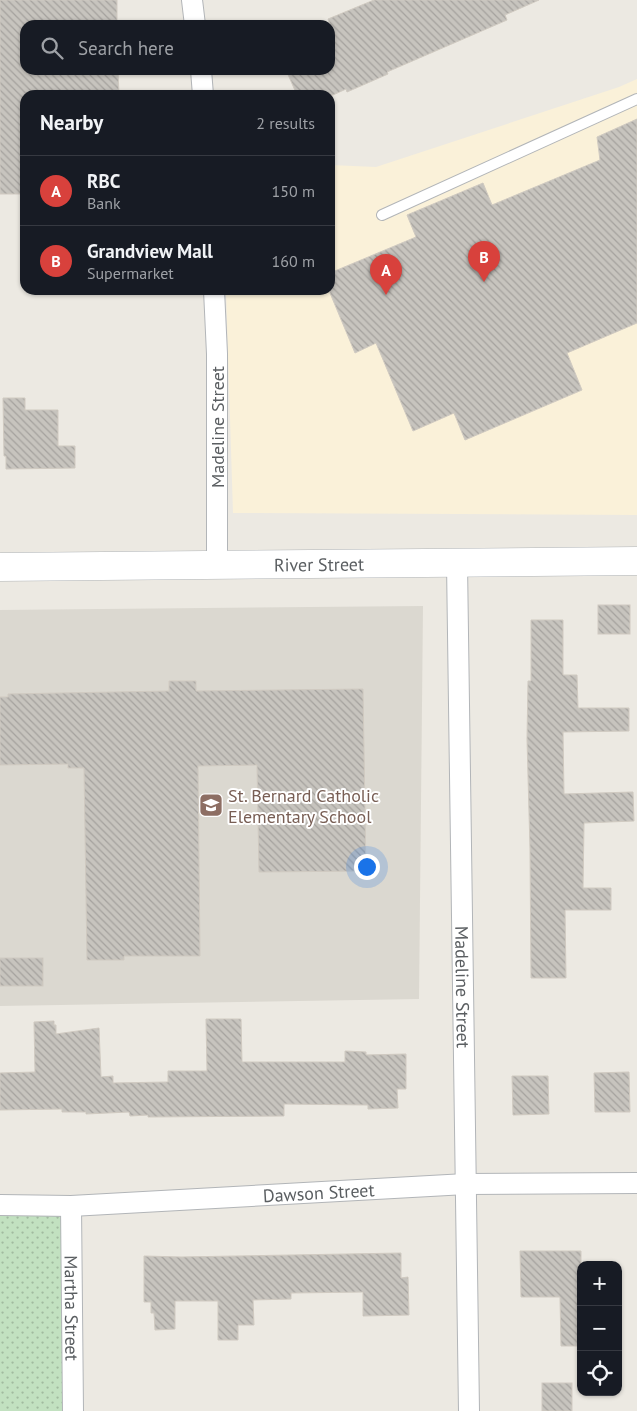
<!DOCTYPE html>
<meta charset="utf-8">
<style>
:root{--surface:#171b24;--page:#20242c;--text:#f1f3f6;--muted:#9ea1a6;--line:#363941;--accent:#d8413c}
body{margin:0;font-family:"PT Sans",sans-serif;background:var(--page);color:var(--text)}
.controls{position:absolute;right:15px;bottom:15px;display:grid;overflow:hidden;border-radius:10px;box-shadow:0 1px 4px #0004}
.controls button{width:45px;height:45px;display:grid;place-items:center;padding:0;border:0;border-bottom:1px solid var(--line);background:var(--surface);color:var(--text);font:25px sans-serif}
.you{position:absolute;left:366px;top:866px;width:18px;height:18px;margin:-12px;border:4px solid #fff;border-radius:50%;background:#1a73e8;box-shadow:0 0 0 8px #1a73e833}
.badge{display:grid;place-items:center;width:32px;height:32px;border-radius:50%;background:var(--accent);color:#fff;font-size:16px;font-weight:700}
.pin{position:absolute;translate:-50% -41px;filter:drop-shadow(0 1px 2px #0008)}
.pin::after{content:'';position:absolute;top:26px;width:18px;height:15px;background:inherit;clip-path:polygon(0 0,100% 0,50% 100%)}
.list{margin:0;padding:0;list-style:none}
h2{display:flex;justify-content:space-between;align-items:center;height:65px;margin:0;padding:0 20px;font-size:21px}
h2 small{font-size:16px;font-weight:400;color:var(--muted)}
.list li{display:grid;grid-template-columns:32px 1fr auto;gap:15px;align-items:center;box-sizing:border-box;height:70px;padding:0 20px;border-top:1px solid var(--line)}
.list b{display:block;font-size:19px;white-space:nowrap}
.list p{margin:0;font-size:16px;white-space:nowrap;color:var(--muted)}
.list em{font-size:16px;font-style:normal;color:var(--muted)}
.icon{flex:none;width:28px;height:28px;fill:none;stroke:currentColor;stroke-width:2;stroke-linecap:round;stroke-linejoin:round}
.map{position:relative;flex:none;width:637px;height:1411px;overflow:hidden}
.search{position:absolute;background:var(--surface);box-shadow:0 1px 4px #0004;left:20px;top:20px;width:315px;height:55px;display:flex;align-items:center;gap:12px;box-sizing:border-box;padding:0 18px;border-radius:15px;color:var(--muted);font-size:19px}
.panel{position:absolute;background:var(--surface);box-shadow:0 1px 4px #0004;left:20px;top:90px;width:315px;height:205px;border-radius:15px}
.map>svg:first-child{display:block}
.commercial{fill:#faf1d9}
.education{fill:#dbd8d0}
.park{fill:url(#park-dots)}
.building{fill:url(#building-back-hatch);stroke:#d0cac1}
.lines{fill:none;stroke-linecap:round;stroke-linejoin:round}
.service-casing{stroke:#b2b5b8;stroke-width:12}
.minor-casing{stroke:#b2b5b8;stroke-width:22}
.secondary-casing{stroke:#b1b5b8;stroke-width:29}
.service{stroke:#fff;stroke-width:10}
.minor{stroke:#fff;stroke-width:20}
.secondary{stroke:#fff;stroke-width:28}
.labels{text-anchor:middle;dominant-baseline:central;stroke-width:4;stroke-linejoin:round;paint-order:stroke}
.street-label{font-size:18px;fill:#5a5e61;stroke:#fff}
.education-label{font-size:18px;fill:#785e54;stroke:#fff;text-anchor:start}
</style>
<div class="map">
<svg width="637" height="1411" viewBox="0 0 637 1411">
<defs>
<pattern id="park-dots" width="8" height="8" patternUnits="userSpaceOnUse" patternTransform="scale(1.25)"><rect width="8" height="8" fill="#c2e1c0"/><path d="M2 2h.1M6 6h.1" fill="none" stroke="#a1ba9f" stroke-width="1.8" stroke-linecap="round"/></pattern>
<pattern id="building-back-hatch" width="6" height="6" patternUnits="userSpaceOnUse" patternTransform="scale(1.25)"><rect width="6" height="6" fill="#c7c4be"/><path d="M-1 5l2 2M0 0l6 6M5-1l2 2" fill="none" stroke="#a5a29e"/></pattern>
</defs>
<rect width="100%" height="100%" fill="#ece9e2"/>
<path class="commercial" d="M 637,79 L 637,515 L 233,513 L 226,290 L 330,290 L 330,165 L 376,167 L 619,87 Z"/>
<path class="education" d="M 423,606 L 419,999 L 0,1006 L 0,610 Z"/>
<path class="park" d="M 0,1206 L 70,1207 L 72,1411 L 0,1411 Z"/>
<g class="building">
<path d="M 0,0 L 117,0 L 117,25 L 25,25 L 25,70 L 118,70 L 119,95 L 25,95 L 25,194 L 0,194 Z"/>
<path d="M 374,0 L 539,0 L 505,15 L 507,20 L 387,72 L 388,74 L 347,92 L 346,89 L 333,95 L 297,95 L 286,70 L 330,70 L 330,24 L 328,19 Z"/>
<path d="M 637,119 L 637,323 L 567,353 L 582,390 L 465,440 L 454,413 L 413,431 L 376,343 L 355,353 L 330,293 L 330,273 L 416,237 L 407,215 L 483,183 L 492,205 L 600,160 L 597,137 Z"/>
<path d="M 3,398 L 25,398 L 25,410 L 58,410 L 58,446 L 75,446 L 75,468 L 6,469 L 6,456 L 4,456 Z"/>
<rect x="598" y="605" width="32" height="29"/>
<path d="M 531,620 L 563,620 L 563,675 L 577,675 L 578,708 L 629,708 L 629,731 L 563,732 L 564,794 L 633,792 L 634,821 L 584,823 L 583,888 L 611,888 L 611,910 L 565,910 L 566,978 L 531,978 L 530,849 L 527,739 L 528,681 L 531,681 Z"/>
<path d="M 169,681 L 196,681 L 196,691 L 363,689 L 366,871 L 259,872 L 257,765 L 198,766 L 200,956 L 124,956 L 124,960 L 87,960 L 84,768 L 68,768 L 68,764 L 0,765 L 0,697 L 8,697 L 8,694 L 169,691 Z"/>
<rect x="0" y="958" width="43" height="28"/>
<path d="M 206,1019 L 241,1019 L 242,1062 L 345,1062 L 345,1051 L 366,1052 L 366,1055 L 406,1054 L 406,1089 L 397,1089 L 398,1108 L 368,1109 L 368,1105 L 284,1104 L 284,1116 L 148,1117 L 148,1115 L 130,1116 L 129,1112 L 86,1114 L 86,1112 L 62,1112 L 62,1109 L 0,1110 L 0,1073 L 35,1072 L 34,1022 L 54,1021 L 54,1025 L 56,1025 L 56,1034 L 99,1028 L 101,1077 L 113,1076 L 113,1083 L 168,1082 L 168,1071 L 207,1071 Z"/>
<path d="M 629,1072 L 630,1112 L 595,1112 L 594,1073 Z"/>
<path d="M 512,1076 L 548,1076 L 549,1114 L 513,1115 Z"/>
<path d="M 520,1251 L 581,1251 L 581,1346 L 561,1346 L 560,1297 L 521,1297 Z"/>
<path d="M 401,1253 L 401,1278 L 408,1277 L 409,1315 L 363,1316 L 363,1292 L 291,1293 L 291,1299 L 253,1300 L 254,1325 L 238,1325 L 238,1340 L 218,1340 L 218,1301 L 175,1301 L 175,1329 L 155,1330 L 154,1313 L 151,1313 L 151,1302 L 144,1302 L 144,1256 L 181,1257 Z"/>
<rect x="542" y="1383" width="30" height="28"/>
</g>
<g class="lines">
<g class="service-casing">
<path id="service" d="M 382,215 L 637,99"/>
</g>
<g class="minor-casing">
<g id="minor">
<path d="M 192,0 L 195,25"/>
<path d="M 201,70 L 203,95"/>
<path d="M 214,290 L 217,354 L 217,564"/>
<path id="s1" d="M 457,563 L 469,1411"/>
<path id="s2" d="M 0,1205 L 71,1206 L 466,1184 L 637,1183"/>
<path id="s3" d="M 71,1206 L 73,1411"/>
</g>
</g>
<g class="secondary-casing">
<g id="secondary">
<path id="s4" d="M 0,567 L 637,561"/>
</g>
</g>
<use href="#service" class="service"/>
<use href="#minor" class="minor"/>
<use href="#secondary" class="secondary"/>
</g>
<defs>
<g id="school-square" transform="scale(1.25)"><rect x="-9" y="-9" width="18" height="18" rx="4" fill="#8d6e63" stroke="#fff"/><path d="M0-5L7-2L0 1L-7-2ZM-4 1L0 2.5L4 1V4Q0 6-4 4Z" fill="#fff"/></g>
</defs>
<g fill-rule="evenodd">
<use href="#school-square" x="211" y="805"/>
</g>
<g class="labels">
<g class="street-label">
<text transform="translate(217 427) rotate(-90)">Madeline Street</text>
<text stroke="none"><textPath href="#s4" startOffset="319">River Street</textPath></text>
<text stroke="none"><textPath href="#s1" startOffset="424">Madeline Street</textPath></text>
<text stroke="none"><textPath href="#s2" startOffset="319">Dawson Street</textPath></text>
<text stroke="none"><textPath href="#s3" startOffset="102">Martha Street</textPath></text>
</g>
<g class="education-label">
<text x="228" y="795">St. Bernard Catholic<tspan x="228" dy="21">Elementary School</tspan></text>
</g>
</g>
</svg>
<div class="controls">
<button>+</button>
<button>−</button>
<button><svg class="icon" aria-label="locate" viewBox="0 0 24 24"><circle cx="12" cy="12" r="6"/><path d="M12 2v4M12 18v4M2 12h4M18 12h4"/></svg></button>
</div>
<div class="you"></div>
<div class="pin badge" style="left:386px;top:295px">A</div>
<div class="pin badge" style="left:484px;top:282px">B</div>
<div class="search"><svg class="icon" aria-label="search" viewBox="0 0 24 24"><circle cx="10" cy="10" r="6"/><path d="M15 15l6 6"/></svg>Search here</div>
<section class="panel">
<h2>Nearby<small>2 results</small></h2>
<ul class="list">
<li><span class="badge">A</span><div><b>RBC</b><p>Bank</p></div><em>150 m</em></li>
<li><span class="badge">B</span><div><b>Grandview Mall</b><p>Supermarket</p></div><em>160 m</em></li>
</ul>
</section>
</div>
